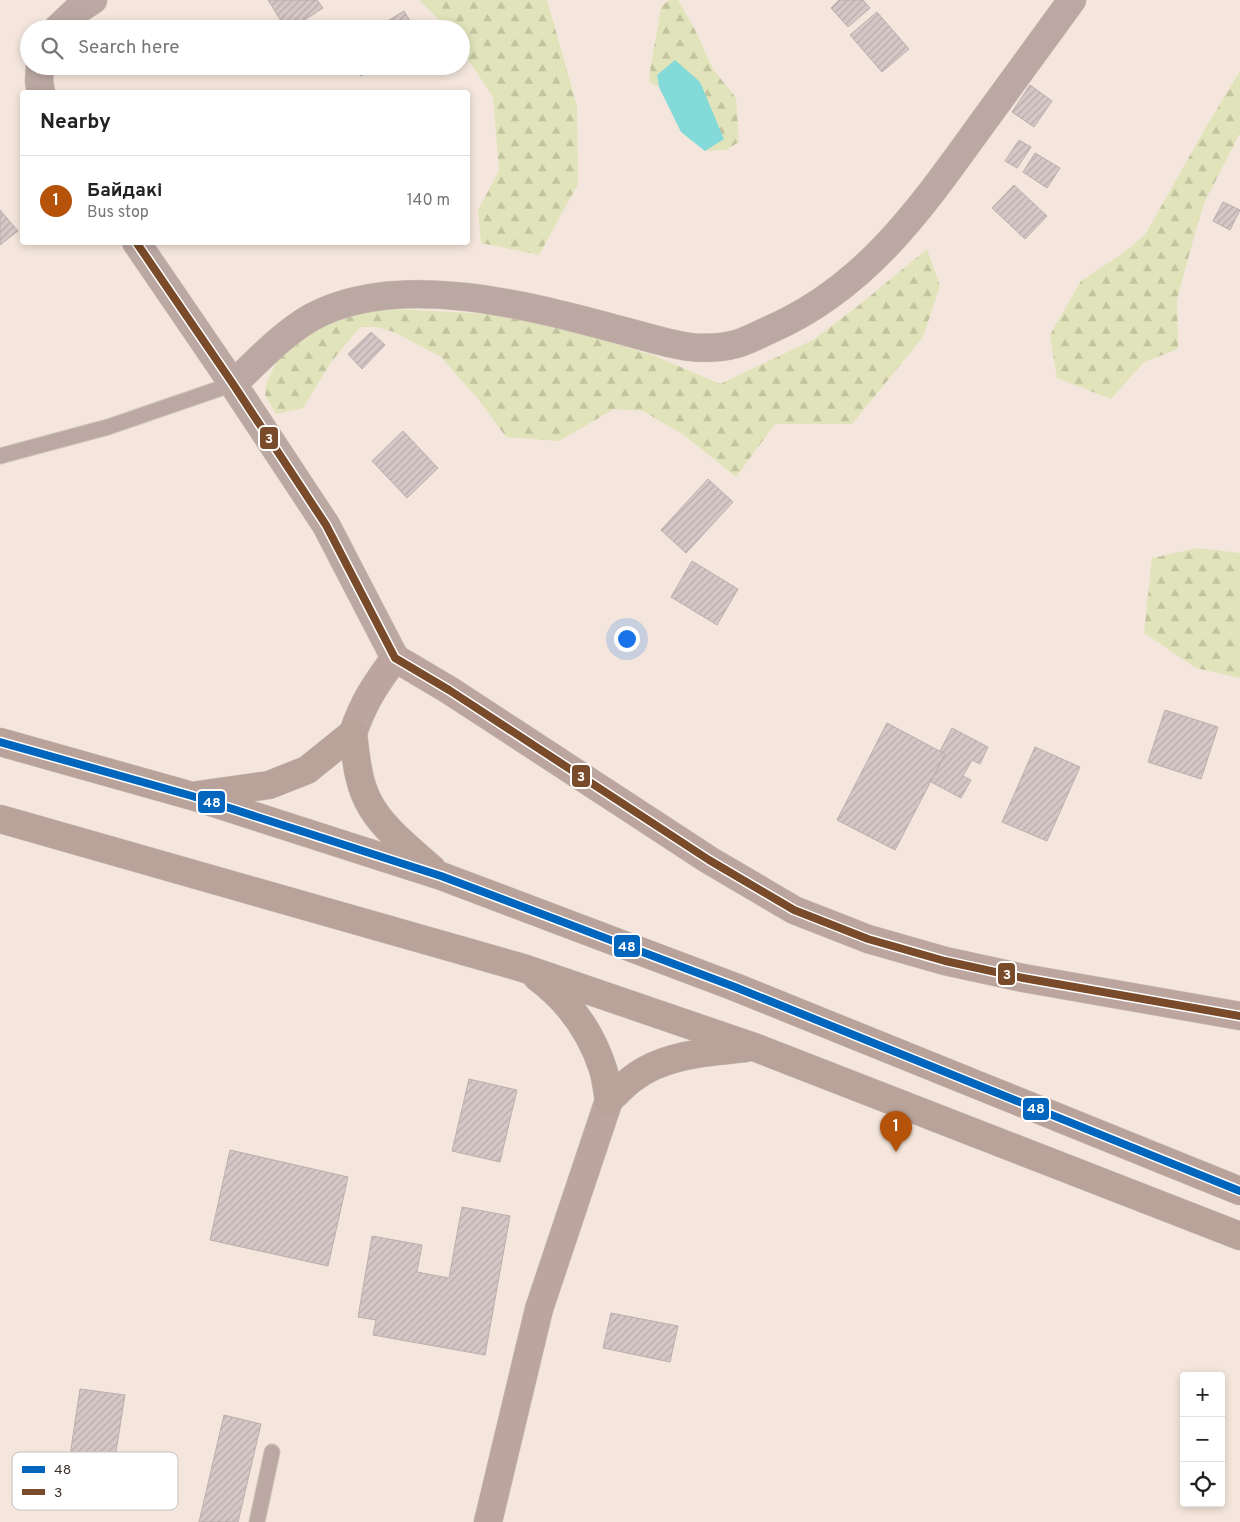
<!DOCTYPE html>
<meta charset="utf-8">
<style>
:root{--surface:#fff;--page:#f6f6f6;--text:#222;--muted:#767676;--line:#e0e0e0;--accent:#b45309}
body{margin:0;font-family:Overpass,sans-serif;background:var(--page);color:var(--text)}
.controls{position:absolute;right:15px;bottom:15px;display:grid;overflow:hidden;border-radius:5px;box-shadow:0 2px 8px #0003}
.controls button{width:45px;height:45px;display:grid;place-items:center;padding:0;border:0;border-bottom:1px solid var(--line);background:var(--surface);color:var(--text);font:25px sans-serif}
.you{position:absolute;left:626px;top:638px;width:18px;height:18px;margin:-12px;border:4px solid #fff;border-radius:50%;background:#1a73e8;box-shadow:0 0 0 8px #1a73e833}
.badge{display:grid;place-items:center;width:32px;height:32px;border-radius:50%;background:var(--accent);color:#fff;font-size:16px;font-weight:700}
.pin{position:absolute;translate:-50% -41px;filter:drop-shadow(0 1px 2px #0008)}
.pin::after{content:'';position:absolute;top:26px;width:18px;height:15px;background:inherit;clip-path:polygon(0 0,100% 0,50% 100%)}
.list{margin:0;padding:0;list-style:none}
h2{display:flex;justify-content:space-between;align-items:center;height:65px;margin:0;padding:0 20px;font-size:21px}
h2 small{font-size:16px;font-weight:400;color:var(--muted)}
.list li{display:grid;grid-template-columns:32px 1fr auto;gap:15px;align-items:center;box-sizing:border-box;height:90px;padding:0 20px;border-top:1px solid var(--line)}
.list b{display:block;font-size:19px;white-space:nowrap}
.list p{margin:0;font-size:16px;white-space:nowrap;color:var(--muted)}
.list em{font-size:16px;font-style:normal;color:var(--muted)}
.icon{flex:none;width:28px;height:28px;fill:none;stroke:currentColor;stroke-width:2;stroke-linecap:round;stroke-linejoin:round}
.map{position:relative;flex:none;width:1240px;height:1522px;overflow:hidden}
.search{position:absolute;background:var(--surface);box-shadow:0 2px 8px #0003;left:20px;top:20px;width:450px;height:55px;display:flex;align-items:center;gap:12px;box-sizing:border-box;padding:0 18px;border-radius:28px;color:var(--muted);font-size:19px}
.panel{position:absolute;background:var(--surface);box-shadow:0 2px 8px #0003;left:20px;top:90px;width:450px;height:155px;border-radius:5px}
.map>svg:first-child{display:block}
.forest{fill:url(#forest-firs)}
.water{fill:#83dad9}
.building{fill:url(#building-hatch);stroke:#bcaead}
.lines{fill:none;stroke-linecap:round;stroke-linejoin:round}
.lane-casing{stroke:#cec3ba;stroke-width:17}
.street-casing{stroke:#cec3ba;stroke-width:29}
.secondary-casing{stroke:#cec3ba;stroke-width:29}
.highway-casing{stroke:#cec3ba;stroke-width:29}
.lane{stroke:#bca8a2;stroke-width:15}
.street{stroke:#bca8a2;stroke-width:28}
.secondary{stroke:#bca59f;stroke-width:28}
.highway{stroke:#b8a29a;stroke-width:28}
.bus-1-casing{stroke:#fff;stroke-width:11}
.bus-2-casing{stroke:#fff;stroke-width:11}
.bus-1{stroke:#0065bd;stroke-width:8}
.bus-2{stroke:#7a4b2a;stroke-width:8}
.key{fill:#fff;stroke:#c5c1be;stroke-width:1}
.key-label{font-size:14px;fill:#3e3128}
.line-badge{stroke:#fff;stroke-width:2}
.badge-label{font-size:14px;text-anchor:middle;font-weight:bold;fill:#fff}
</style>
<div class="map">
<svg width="1240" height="1522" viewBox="0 0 1240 1522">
<defs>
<pattern id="forest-firs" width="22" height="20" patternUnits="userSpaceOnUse" patternTransform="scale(1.25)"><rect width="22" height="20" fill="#e1e4ba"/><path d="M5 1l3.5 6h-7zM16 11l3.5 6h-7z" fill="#c2c4a0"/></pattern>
<pattern id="building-hatch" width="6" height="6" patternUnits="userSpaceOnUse" patternTransform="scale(1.25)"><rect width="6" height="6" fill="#d4c7c5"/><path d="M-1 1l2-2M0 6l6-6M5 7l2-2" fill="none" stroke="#b7aba9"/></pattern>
</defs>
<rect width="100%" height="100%" fill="#f4e6dc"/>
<g class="forest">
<path d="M 419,0 L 547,0 L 577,106 L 578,184 L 539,255 L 481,243 L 478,210 L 499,171 L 493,97 L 461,49 L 461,29 L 448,29 Z"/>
<path d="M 669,0 L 678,0 L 694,28 L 713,69 L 736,98 L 739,142 L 726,150 L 705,151 L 724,138 L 657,75 L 659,87 L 649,82 C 651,57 658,32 661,7 Z"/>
<path d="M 1240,71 L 1240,133 L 1204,203 L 1189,255 L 1177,299 L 1178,349 L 1144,362 L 1111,399 L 1057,378 L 1050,335 L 1081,281 L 1123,253 L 1145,235 L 1206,127 Z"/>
<path d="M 927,249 L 940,286 L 923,337 L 852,424 L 775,424 L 736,477 L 684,435 L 643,411 L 614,409 L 559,441 L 506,437 L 478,399 L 441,357 L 394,332 L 376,327 L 360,327 L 331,362 L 303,408 L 276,414 L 265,395 L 267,381 L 281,354 L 306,332 L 374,308 L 528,316 L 655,356 L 720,384 L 813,340 L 858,306 Z"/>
<path d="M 1198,548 L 1240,553 L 1240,678 L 1196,668 L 1144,633 L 1152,558 Z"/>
</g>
<path class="water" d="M 675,60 L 700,82 L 724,139 L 705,151 L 681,132 L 659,87 L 657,75 Z"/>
<g class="building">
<path d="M 268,0 L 317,0 L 323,8 L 291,29 L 286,29 Z"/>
<path d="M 839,0 L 863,0 L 870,8 L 848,27 L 831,8 Z"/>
<path d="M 404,11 L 415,29 L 384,29 L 381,25 Z"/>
<path d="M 877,12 L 909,49 L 882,72 L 850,35 Z"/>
<path d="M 355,66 L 378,66 L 361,76 Z"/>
<path d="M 1030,85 L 1052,101 L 1034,127 L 1012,112 Z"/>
<path d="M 1019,140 L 1031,147 L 1017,168 L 1005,161 Z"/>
<path d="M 1035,153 L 1060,168 L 1047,188 L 1023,172 Z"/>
<path d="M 1014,185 L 1047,216 L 1025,239 L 992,208 Z"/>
<path d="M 1223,202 L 1240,210 L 1230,230 L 1213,221 Z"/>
<path d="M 0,210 L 18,231 L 0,245 Z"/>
<path d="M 371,332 L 385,345 L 362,369 L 348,354 Z"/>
<path d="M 403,431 L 438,468 L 407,498 L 372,461 Z"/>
<path d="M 708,479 L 733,502 L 686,553 L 661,530 Z"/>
<path d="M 692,561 L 738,589 L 717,625 L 671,597 Z"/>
<path d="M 1165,710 L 1218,727 L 1201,779 L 1148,762 Z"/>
<path d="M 887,723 L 945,754 L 895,850 L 837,820 Z"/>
<path d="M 952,728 L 988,747 L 980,764 L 972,760 L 963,776 L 971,780 L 961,798 L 931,782 L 945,754 L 940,751 Z"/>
<path d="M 1035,747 L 1080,767 L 1047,841 L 1002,822 Z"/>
<path d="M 469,1079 L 517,1090 L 500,1162 L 452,1151 Z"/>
<path d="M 230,1150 L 348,1177 L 328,1266 L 210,1240 Z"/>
<path d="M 462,1207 L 510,1216 L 485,1355 L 373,1335 L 376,1320 L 358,1317 L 372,1236 L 422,1245 L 417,1272 L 449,1278 Z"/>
<path d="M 611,1313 L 678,1326 L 670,1362 L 603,1348 Z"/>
<path d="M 80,1389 L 125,1395 L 110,1489 L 66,1482 Z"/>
<path d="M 224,1415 L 261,1424 L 238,1522 L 199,1522 Z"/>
</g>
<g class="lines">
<g class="lane-casing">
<g id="lane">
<path d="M 0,456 L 108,427 L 233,384"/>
<path d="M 257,1522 L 272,1452"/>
</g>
</g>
<g class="street-casing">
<g id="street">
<path d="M 57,29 L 76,11 L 93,0"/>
<path d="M 40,66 L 39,81 L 41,92"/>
<path d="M 136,242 L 233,384 L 326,525 L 395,658"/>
<path d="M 233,384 C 258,361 282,334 312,317 C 399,270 530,306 620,330 C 659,340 695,355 736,344 C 747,341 758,335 769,330 C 864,289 919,211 978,129 C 1009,86 1041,43 1072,0"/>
</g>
</g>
<g class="secondary-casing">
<g id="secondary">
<path d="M 353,733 C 364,701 375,685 395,658 L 449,690 L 709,860 L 794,910 L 868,939 L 945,961 L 1023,978 L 1240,1016"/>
<path d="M 488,1522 L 539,1309 L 609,1100"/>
</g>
</g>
<g class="highway-casing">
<g id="highway">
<path d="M 353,733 C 356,759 358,786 372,808 C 385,830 413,852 432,869"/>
<path d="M 0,742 L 192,796 L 441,876 L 735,987 L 1240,1191"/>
<path d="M 198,795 L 269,785 L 307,770 L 353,733"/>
<path d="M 0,819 L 523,968 L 754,1047 L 1240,1236"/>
<path d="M 537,977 C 568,1000 591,1032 603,1069 C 606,1079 607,1090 609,1100"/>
<path d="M 609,1100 C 617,1093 624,1085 632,1079 C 663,1054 709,1052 746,1048"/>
</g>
</g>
<use href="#lane" class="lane"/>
<use href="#street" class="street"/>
<use href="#secondary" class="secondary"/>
<use href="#highway" class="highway"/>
<g class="bus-1-casing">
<path id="bus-1" d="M 0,742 L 192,796 L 441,876 L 735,987 L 1240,1191"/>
</g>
<g class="bus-2-casing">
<path id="bus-2" d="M 136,242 L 233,384 L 326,525 L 395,658 L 449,690 L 709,860 L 794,910 L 868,939 L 945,961 L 1023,978 L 1240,1016"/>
</g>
<use href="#bus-1" class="bus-1"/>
<use href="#bus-2" class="bus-2"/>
</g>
<rect x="12" y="1452" width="166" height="58" rx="8" class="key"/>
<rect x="22" y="1466" width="23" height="7" fill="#0065bd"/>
<rect x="22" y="1489" width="23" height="6" fill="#7a4b2a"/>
<g class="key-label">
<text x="54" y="1474">48</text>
<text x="54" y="1497">3</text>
</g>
<g class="line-badge">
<rect x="259" y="426" width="20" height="24" rx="5" fill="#7a4b2a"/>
<rect x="571" y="764" width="20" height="24" rx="5" fill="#7a4b2a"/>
<rect x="197" y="790" width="29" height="24" rx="5" fill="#0065bd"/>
<rect x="613" y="934" width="28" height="24" rx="5" fill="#0065bd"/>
<rect x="997" y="962" width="19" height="24" rx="5" fill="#7a4b2a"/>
<rect x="1022" y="1097" width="28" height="24" rx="5" fill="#0065bd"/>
</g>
<g class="badge-label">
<text x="269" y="443">3</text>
<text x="581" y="781">3</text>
<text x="212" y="807">48</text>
<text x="627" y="951">48</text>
<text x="1007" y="979">3</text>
<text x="1036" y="1113">48</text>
</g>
</svg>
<div class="controls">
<button>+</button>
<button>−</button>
<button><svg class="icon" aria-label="locate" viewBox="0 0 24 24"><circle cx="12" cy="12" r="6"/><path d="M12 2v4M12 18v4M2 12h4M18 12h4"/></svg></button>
</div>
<div class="you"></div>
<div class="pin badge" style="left:896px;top:1152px">1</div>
<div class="search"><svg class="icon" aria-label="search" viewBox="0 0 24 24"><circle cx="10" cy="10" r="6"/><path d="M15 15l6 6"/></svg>Search here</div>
<section class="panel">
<h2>Nearby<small></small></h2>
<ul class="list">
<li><span class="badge">1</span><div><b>Байдакі</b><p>Bus stop</p></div><em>140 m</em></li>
</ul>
</section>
</div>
